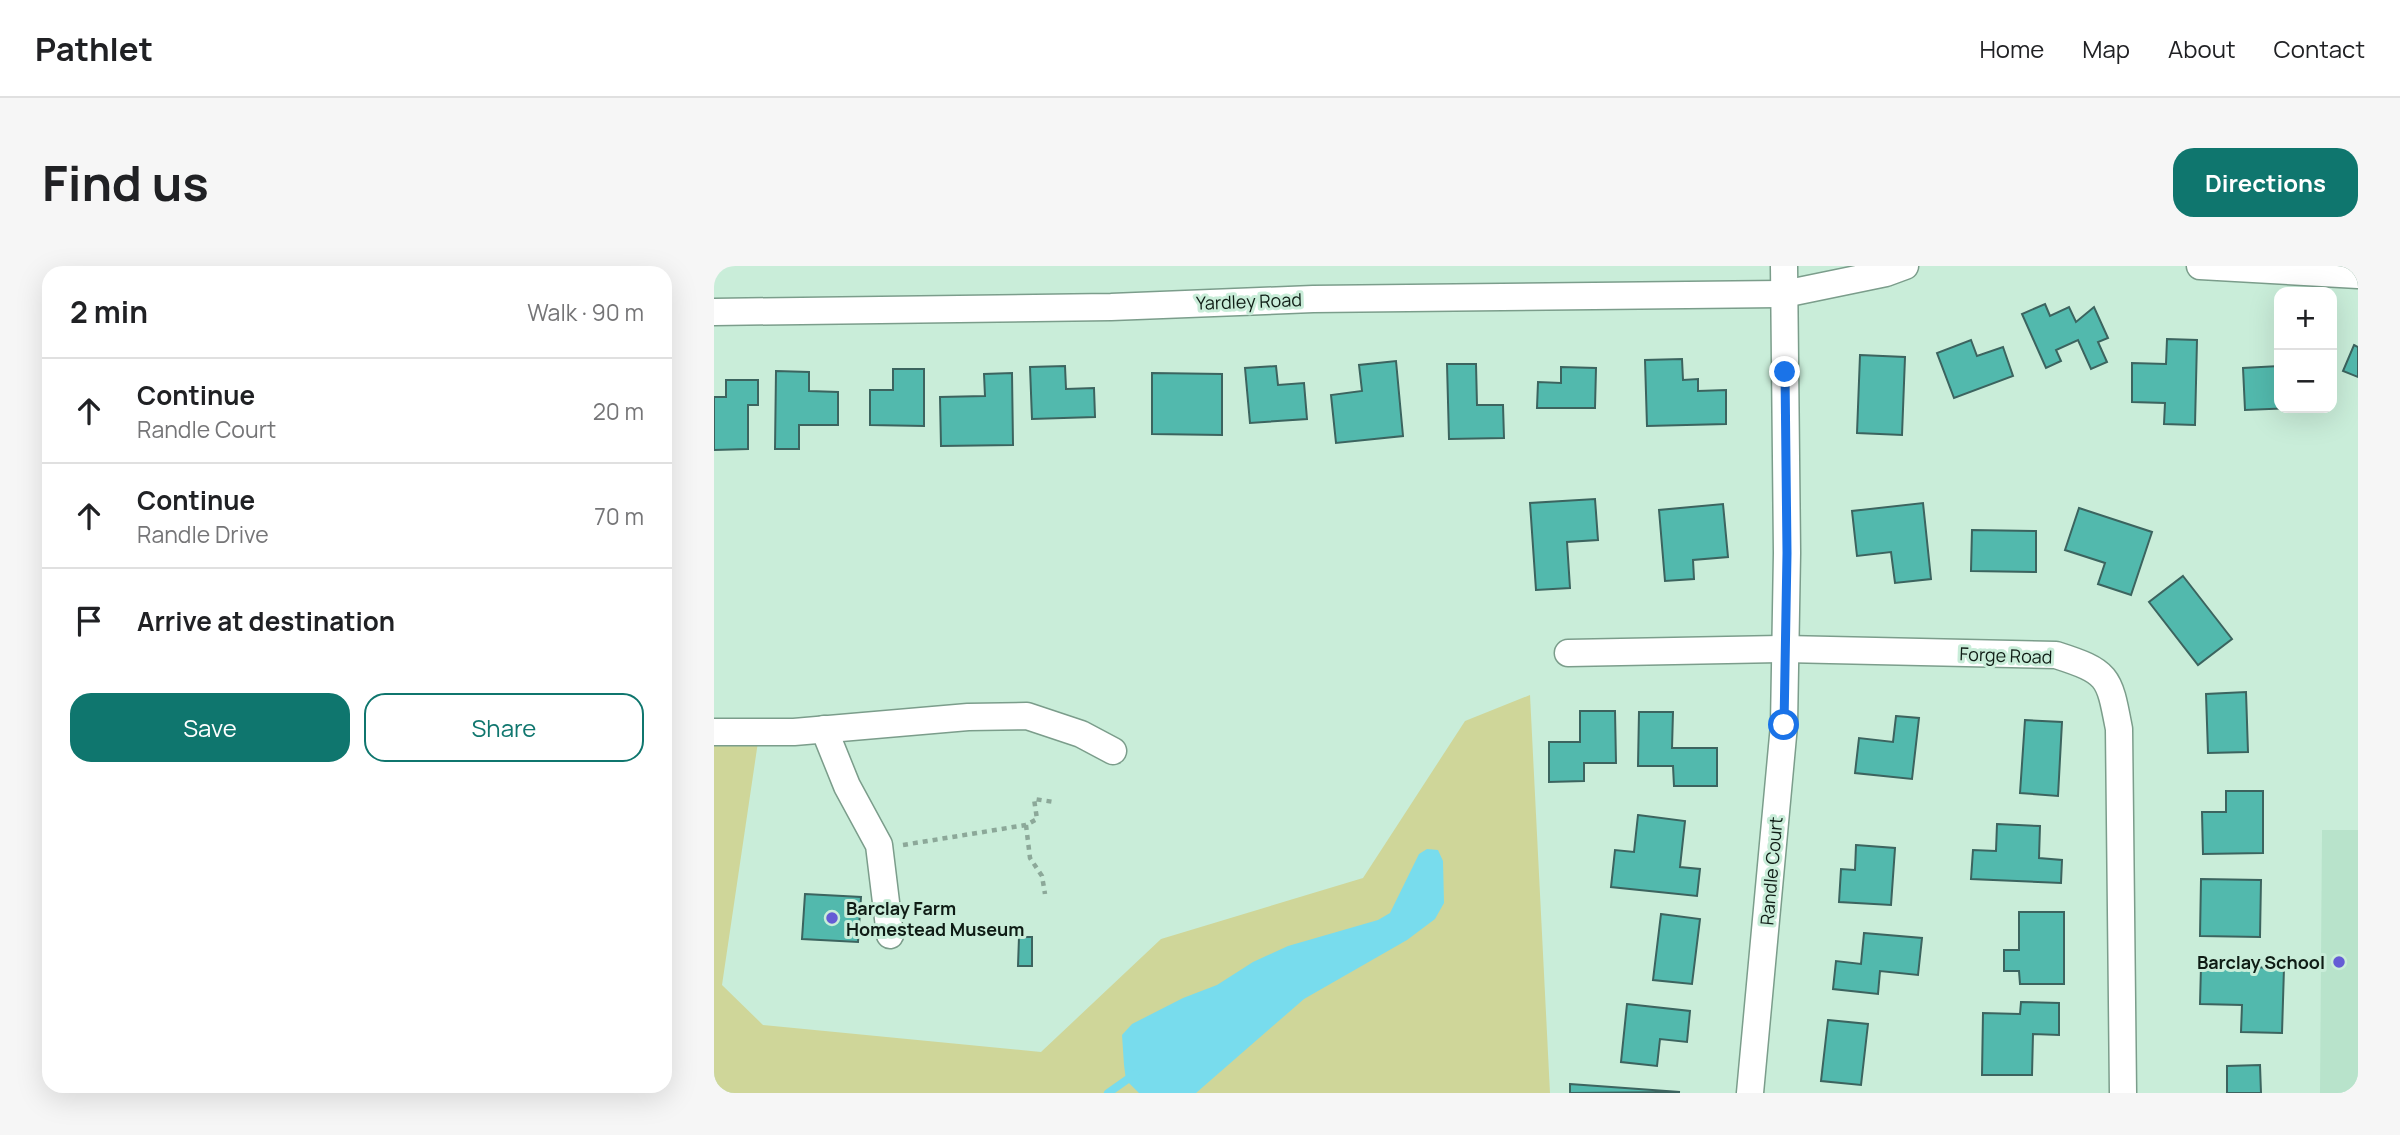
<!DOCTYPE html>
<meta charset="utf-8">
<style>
:root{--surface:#fff;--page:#f6f6f6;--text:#202124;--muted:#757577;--line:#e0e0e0;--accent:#0f766e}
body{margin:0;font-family:Manrope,sans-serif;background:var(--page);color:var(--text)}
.controls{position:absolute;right:21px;top:21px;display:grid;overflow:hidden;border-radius:14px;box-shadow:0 7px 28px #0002}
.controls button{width:63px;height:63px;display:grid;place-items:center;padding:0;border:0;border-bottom:2px solid var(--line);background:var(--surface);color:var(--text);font:35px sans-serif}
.stop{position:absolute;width:21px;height:21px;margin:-16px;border:5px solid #1a73e8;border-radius:50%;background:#fff}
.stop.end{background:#1a73e8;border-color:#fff;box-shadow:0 2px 7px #0008}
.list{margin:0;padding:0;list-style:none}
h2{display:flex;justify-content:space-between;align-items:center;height:91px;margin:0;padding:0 28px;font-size:30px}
h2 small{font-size:23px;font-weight:400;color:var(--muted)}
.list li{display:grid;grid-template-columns:46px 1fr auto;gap:21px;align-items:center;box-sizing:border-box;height:105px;padding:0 28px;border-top:2px solid var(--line)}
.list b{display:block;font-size:26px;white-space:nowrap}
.list p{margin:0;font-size:23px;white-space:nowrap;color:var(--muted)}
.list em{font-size:23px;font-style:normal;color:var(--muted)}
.actions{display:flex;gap:14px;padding:21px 28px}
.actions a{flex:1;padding:16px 0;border:2px solid var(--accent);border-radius:21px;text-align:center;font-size:24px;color:var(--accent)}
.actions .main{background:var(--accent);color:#fff}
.icon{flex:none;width:38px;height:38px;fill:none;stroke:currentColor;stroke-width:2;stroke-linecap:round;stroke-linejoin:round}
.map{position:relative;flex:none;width:1644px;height:827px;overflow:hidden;border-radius:21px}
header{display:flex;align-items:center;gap:42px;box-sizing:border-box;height:98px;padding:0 35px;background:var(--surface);border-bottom:2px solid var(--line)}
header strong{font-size:33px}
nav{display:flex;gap:38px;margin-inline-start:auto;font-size:24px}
.intro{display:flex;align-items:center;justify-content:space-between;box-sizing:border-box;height:168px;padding:0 42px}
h1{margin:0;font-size:49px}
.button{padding:18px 32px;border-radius:21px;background:var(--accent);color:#fff;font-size:24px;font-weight:700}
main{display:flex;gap:42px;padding:0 42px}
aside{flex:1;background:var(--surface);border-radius:21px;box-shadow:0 7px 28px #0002}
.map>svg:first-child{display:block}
.built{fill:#b8e3cb}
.green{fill:#cfd699}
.water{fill:#78dced}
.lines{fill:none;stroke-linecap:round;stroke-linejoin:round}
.stream{stroke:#78dced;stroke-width:8}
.building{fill:#52b9ad;stroke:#3c645f;stroke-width:2}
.minor-casing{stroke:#7b9d8b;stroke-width:29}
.path{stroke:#8ca899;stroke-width:4.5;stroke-dasharray:5 5;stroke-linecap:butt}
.minor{stroke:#fff;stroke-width:26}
.route{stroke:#1a73e8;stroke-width:9}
.poi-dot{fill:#655cd5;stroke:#c9edd9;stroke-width:2.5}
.labels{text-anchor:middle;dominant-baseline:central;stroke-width:6;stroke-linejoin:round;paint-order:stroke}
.street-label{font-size:18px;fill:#0f1c15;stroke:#c9edd9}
.poi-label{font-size:18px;font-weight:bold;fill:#0f1c15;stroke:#c9edd9;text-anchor:start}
</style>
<header>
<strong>Pathlet</strong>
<nav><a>Home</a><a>Map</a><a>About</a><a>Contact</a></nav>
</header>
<div class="intro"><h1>Find us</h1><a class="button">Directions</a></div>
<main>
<aside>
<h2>2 min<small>Walk · 90 m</small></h2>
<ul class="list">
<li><svg class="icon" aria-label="ahead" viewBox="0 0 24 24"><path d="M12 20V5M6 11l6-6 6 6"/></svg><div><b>Continue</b><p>Randle Court</p></div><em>20 m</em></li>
<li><svg class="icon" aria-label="ahead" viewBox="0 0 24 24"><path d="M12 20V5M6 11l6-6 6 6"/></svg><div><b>Continue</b><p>Randle Drive</p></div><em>70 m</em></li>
<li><svg class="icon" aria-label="arrive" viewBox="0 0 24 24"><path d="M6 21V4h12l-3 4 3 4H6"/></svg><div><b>Arrive at destination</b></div></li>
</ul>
<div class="actions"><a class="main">Save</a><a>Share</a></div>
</aside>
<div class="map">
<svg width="1644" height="827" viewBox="0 0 1644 827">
<rect width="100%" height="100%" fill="#c9edd9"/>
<path class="built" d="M 1608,564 L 1644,564 L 1644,827 L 1606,827 Z"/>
<path class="green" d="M 816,429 L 836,827 L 0,827 L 0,465 L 45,469 L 8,719 L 49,759 L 327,786 L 447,673 L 649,612 L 751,455 Z"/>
<path class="water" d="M 713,583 L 724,584 L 729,595 L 730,637 L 721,653 L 693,674 L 590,733 L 482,827 L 425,827 L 412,814 L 410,799 L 408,769 L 418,758 L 469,732 L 503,719 L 539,696 L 574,680 L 664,654 L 676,647 L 705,588 Z"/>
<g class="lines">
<path class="stream" d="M 394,827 L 421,808"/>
</g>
<g class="building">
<path d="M 1331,38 L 1336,50 L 1355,41 L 1362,56 L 1380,41 L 1394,72 L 1384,76 L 1393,96 L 1377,103 L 1364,74 L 1342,84 L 1347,95 L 1332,102 L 1308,48 Z"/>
<path d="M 1453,73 L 1483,74 L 1481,159 L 1450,158 L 1451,137 L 1418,136 L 1418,97 L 1452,98 Z"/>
<path d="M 1257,74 L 1263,90 L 1289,81 L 1299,110 L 1240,132 L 1223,87 Z"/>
<path d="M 1640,79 L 1644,81 L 1644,111 L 1629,105 Z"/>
<path d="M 1146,89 L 1191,91 L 1188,169 L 1143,167 Z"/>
<path d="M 968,93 L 969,114 L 984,113 L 984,125 L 1012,124 L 1012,158 L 933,160 L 931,94 Z"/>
<path d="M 682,95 L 689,170 L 622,177 L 617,129 L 648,125 L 645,99 Z"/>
<path d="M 733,98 L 762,98 L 763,139 L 789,139 L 790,172 L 735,173 Z"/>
<path d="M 351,100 L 352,123 L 380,122 L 381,151 L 318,153 L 316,101 Z"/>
<path d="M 562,100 L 564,119 L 590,117 L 593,153 L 536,157 L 531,102 Z"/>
<path d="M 1565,100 L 1565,142 L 1581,142 L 1531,144 L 1529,102 Z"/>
<path d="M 847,101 L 882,102 L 881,142 L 823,142 L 824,116 L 847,117 Z"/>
<path d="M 179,103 L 210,103 L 210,160 L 156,159 L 156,124 L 179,124 Z"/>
<path d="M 62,105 L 95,106 L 95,125 L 124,126 L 124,159 L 85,159 L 85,183 L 61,183 Z"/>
<path d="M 298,107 L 299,179 L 227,180 L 226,131 L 271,130 L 270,108 Z"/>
<path d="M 438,107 L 508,108 L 508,169 L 438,168 Z"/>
<path d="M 12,114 L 44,114 L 44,139 L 34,139 L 34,183 L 0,184 L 0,131 L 12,131 Z"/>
<path d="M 881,233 L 884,274 L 853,276 L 856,322 L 822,324 L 816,237 Z"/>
<path d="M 1209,237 L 1217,313 L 1181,317 L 1177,286 L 1143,290 L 1138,245 Z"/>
<path d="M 1009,238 L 1014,291 L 979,294 L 980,313 L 951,315 L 945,244 Z"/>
<path d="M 1365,242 L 1438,266 L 1417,329 L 1384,318 L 1391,297 L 1351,284 Z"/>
<path d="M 1258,264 L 1322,265 L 1322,306 L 1257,305 Z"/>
<path d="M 1469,310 L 1518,373 L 1484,399 L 1435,336 Z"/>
<path d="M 1532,426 L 1534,486 L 1494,487 L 1492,428 Z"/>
<path d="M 866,445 L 901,445 L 902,497 L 870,497 L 870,515 L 835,516 L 835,476 L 866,476 Z"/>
<path d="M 925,446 L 959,446 L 958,482 L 1003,482 L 1003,520 L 960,520 L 959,500 L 924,500 Z"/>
<path d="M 1182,450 L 1205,452 L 1198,513 L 1141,507 L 1145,472 L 1179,476 Z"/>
<path d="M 1311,454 L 1348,456 L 1344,530 L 1306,527 Z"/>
<path d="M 1512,525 L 1549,525 L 1549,587 L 1489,588 L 1488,546 L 1512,546 Z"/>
<path d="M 924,549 L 971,555 L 966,601 L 986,603 L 983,630 L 897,621 L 901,584 L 920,586 Z"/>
<path d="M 1283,558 L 1326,560 L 1325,592 L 1348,594 L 1347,617 L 1257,613 L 1259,584 L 1282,585 Z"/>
<path d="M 1142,579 L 1181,582 L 1177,639 L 1125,636 L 1127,603 L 1141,604 Z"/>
<path d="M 1487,613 L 1547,614 L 1546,671 L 1486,670 Z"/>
<path d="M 91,628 L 147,631 L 144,676 L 88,673 Z"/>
<path d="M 1305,646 L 1350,646 L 1350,718 L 1306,718 L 1305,705 L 1290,705 L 1290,684 L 1305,684 Z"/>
<path d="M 947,648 L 986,653 L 978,718 L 939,714 Z"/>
<path d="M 1150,667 L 1208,672 L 1204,709 L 1166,705 L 1164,728 L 1119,723 L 1122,695 L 1147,698 Z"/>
<path d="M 305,671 L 318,671 L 318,700 L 304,700 Z"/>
<path d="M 1487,700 L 1570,702 L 1568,767 L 1527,766 L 1528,739 L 1486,738 Z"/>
<path d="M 1307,736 L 1345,737 L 1345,769 L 1319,768 L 1318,809 L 1268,809 L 1269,747 L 1306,748 Z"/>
<path d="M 913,738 L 976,745 L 973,776 L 946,773 L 943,800 L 907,796 Z"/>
<path d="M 1114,754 L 1154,758 L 1147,819 L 1107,815 Z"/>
<path d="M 1546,799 L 1547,827 L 1513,827 L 1513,800 Z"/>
<path d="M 856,818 L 966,826 L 856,827 Z"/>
</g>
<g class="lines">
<g class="minor-casing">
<g id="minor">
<path d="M 1486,0 L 1644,9"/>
<path d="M 0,46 L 397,41 L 599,33 L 1070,28 L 1172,7 L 1191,0"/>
<path d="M 854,387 L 1071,383 L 1342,389 C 1395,406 1395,410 1405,463 L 1409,827"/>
<path d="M 110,463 L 133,520 L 165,579 L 176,669"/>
<path d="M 0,466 L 80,466 L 254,451 L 313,450 L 367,468 L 399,485"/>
<path d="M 1036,827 L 1070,459 L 1073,287 L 1070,0"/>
</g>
</g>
<g class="path">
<path d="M 312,559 L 316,592 L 328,610 L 331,628"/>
<path d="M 189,579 L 312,559 L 323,553 L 320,533 L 340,536"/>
</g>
<use href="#minor" class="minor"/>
</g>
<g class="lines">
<path class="route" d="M 1070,459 L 1073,287 L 1071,106"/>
</g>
<g class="poi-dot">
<circle cx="118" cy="652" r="7"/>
<circle cx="1625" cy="696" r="7"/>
</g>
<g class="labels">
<g class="street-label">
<text transform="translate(535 35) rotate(-2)">Yardley Road</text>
<text transform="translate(1292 389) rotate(2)">Forge Road</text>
<text transform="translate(1057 605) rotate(-85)">Randle Court</text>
</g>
<g class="poi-label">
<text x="132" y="642">Barclay Farm<tspan x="132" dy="21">Homestead Museum</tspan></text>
<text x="1611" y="696" text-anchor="end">Barclay School</text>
</g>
</g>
</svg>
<div class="controls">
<button>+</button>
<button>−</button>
</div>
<div class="stop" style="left:1070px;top:459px"></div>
<div class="stop end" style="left:1071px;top:106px"></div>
</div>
</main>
